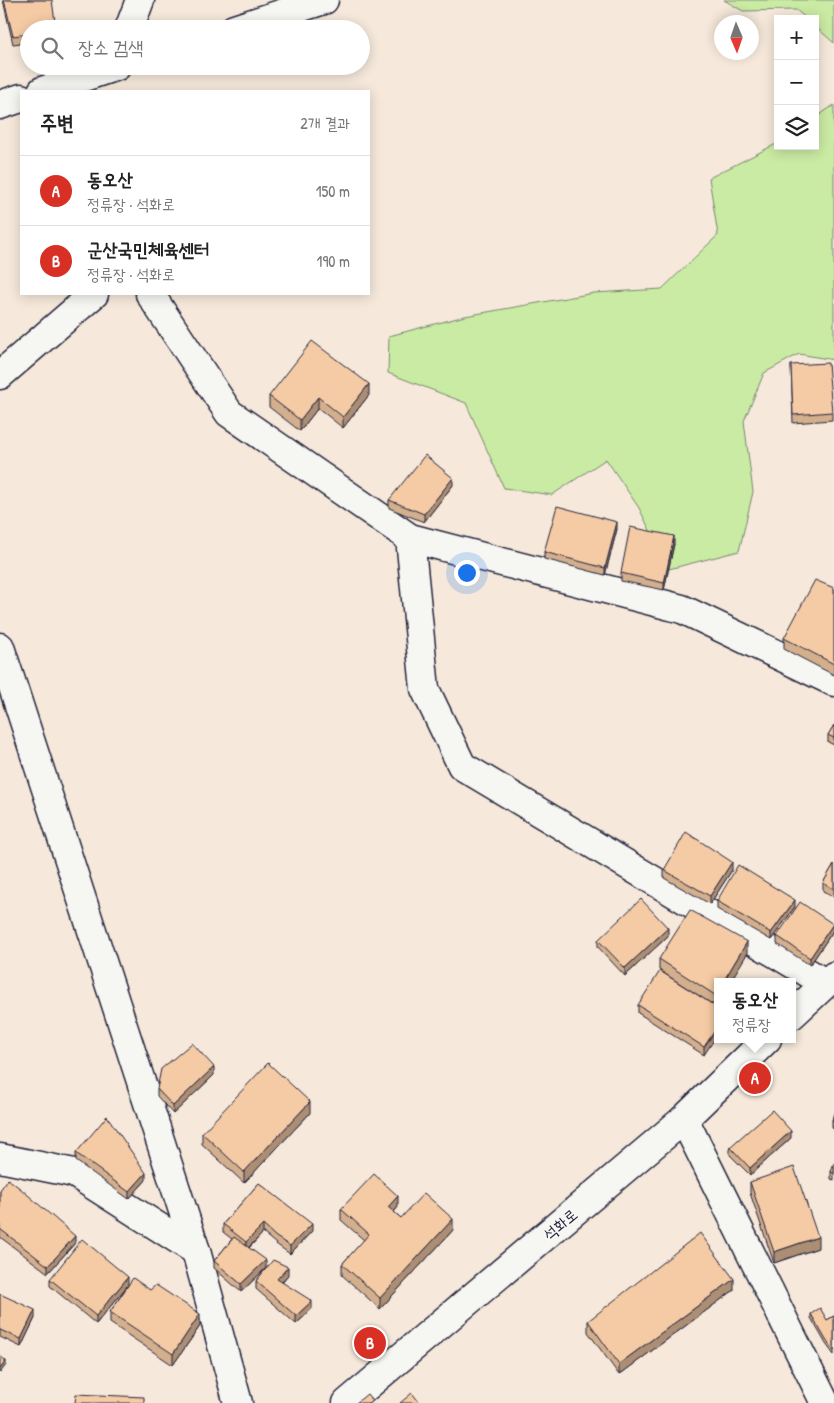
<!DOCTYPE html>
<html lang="ko">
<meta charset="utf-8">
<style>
:root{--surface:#fff;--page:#f6f6f6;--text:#222;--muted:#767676;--line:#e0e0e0;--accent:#d93025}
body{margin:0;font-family:"Patrick Hand","Poor Story",sans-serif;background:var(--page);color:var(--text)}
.controls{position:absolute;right:15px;top:15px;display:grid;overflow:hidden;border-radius:0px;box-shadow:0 2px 12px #0003}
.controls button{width:45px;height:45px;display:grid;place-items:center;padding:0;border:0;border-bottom:1px solid var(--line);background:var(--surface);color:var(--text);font:25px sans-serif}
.compass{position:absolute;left:714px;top:15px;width:45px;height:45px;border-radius:50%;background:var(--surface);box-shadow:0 2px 12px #0003;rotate:178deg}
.you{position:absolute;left:466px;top:572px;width:18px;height:18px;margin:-12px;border:4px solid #fff;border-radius:50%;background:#1a73e8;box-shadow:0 0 0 8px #1a73e833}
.badge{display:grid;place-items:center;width:32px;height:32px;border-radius:50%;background:var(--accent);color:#fff;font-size:16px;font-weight:700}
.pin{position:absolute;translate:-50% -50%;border:2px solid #fff;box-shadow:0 1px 5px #0006}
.popup{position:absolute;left:714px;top:978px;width:82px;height:65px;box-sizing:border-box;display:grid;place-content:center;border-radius:0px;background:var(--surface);filter:drop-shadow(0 1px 4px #0005);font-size:16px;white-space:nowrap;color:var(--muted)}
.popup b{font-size:19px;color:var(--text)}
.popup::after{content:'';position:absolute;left:50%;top:100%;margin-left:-10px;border:10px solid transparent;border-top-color:var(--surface)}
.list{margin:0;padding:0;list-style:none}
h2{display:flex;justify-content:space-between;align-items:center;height:65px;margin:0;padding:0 20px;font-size:21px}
h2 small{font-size:16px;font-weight:400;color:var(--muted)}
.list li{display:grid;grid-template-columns:32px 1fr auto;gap:15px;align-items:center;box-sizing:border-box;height:70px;padding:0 20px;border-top:1px solid var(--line)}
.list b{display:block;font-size:19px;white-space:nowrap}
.list p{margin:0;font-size:16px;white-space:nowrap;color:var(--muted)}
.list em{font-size:16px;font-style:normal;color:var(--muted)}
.icon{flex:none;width:28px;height:28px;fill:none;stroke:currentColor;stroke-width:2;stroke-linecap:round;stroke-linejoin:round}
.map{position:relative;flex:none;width:834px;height:1403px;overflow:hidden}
.search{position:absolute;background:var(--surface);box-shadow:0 2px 12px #0003;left:20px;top:20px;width:350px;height:55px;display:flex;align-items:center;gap:12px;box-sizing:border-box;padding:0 18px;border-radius:28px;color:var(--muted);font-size:19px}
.panel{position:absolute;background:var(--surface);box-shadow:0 2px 12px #0003;left:20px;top:90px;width:350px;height:205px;border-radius:0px}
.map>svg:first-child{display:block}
.green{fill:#caeba3;stroke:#76866f}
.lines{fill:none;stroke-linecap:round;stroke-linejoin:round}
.street-casing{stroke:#22223b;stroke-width:31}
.secondary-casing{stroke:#22223b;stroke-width:31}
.street{stroke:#f6f6f2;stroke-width:28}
.secondary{stroke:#f6f6f2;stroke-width:28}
.wall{fill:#d3af8e;stroke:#22223b}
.shaded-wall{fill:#ac8e74;stroke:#22223b}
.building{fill:#f5cba5;stroke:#22223b}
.labels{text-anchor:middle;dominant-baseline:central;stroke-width:4;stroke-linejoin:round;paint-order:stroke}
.street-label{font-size:16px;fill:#22223b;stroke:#f6f6f2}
</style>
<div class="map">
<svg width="834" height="1403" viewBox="0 0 834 1403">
<rect width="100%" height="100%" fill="#f6e9db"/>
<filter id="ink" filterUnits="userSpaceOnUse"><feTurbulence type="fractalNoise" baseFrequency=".02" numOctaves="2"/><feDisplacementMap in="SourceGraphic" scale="10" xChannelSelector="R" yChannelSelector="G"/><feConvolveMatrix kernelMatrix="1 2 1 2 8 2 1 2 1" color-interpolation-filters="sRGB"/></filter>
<g filter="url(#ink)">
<g class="green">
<path d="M 724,0 L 834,0 L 834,43 L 815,26 L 815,19 L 807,19 L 796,10 L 743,11 Z"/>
<path d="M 834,105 L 834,360 L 799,354 L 764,373 L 744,421 L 753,492 L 739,551 L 669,569 L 639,508 L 606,459 L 552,495 L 504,488 L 466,403 L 388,373 L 389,336 L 465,316 L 594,293 L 662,289 L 718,235 L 709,178 L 778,143 L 778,146 L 815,146 L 815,118 Z"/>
</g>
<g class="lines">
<g class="street-casing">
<g id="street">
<path d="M 129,29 L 140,0"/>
<path d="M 150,294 L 229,413 L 410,538 L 682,609 L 834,682"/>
<path d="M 0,375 L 94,294"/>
<path d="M 410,538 L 425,689 L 462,766 L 825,983"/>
<path d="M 0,647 L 196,1251 L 238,1403"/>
<path d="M 684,1119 L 825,1403"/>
<path d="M 0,1158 L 74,1173 L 196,1251"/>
</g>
</g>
<g class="secondary-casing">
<g id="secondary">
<path d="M 234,29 L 324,0"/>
<path d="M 42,91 L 117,66"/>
<path d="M 0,105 L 21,98"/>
<path d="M 792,1015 L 834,976"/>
<path d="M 347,1403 L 684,1119 L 767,1039"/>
</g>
</g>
<use href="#street" class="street"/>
<use href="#secondary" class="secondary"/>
</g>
<g class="wall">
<path d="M 3,0 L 52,0 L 29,29 L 29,42 L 13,44 Z"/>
<path d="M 791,365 L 832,412 L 832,420 L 793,423 Z"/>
<path d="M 369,395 L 343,428 L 318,408 L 300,431 L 269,407 L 269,396 Z"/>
<path d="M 453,485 L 424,522 L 389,508 L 389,500 Z"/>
<path d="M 617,529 L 605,575 L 544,559 L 544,552 Z"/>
<path d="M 674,544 L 664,590 L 621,581 L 621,573 Z"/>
<path d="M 834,588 L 834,675 L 784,649 L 784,638 Z"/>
<path d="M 834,725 L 834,745 L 828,742 L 828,735 Z"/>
<path d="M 834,864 L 834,897 L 823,891 L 823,883 Z"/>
<path d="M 664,870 L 732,870 L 710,904 L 664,878 Z"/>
<path d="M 717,901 L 795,907 L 771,940 L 717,909 Z"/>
<path d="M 833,931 L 810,965 L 777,944 L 777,936 Z"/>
<path d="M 668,936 L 625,976 L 598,947 L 598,940 Z"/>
<path d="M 747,954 L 718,982 L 718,1003 L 715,1006 L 659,970 L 659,959 Z"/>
<path d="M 638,1005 L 718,1008 L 704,1055 L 638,1013 Z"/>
<path d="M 214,1075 L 173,1114 L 157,1096 L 157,1089 Z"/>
<path d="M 310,1113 L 244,1183 L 202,1144 L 202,1133 Z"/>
<path d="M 834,1113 L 834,1129 L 832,1128 L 832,1121 Z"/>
<path d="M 791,1138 L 750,1175 L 730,1155 L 730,1147 Z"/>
<path d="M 76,1153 L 146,1180 L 129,1199 L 76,1161 Z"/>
<path d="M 834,1163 L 834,1180 L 831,1179 L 831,1172 Z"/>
<path d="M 750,1182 L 818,1248 L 774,1263 L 750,1193 Z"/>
<path d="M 259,1183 L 312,1231 L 290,1254 L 276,1244 L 263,1233 L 249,1248 L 266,1268 L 288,1275 L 282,1282 L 312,1309 L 296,1324 L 256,1289 L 256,1281 L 266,1268 L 241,1292 L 214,1268 L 214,1261 L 232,1239 L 223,1232 L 223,1224 Z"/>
<path d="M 0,1190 L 75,1243 L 48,1273 L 0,1237 Z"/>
<path d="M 398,1207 L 394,1212 L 401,1218 L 453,1230 L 380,1309 L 342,1275 L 342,1264 L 364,1240 L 341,1220 L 341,1209 Z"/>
<path d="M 50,1279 L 128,1285 L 200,1326 L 173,1365 L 110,1323 L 110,1312 L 128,1285 L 96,1324 L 50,1286 Z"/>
<path d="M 734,1290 L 619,1375 L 588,1332 L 588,1321 Z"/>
<path d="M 0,1294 L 35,1318 L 21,1347 L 0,1337 Z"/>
<path d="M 811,1314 L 827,1320 L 834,1316 L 834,1355 L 826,1344 L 811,1318 Z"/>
</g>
<g class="shaded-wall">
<path d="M 369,384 L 369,395 L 343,428 L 343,417 Z"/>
<path d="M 318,397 L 318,408 L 300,431 L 300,420 Z"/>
<path d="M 453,478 L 453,485 L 424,522 L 424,514 Z"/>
<path d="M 617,522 L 617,529 L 605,575 L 605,568 Z"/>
<path d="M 674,536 L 674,544 L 664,590 L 664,583 Z"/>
<path d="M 732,862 L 732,870 L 710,904 L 710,896 Z"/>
<path d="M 795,900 L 795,907 L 771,940 L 771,933 Z"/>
<path d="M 833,924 L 833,931 L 810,965 L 810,958 Z"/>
<path d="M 668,928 L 668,936 L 625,976 L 625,968 Z"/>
<path d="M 747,942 L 747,954 L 730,982 L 723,982 Z"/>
<path d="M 718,991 L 718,1003 L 715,1006 L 715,995 Z"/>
<path d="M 718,1026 L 718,1034 L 704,1055 L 704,1047 Z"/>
<path d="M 214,1067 L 214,1075 L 173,1114 L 173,1106 Z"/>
<path d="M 310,1102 L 310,1113 L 244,1183 L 244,1172 Z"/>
<path d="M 791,1131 L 791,1138 L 750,1175 L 750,1168 Z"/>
<path d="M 146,1173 L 146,1180 L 129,1199 L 129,1192 Z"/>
<path d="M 398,1196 L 398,1207 L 388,1218 L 388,1207 Z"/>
<path d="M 453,1219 L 453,1230 L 380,1309 L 380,1298 Z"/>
<path d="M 312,1224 L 312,1231 L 290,1254 L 290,1246 Z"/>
<path d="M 263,1225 L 263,1233 L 246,1250 L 246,1242 Z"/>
<path d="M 75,1236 L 75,1243 L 48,1273 L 48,1266 Z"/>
<path d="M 818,1237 L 818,1248 L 774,1263 L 774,1252 Z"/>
<path d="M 266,1260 L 266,1268 L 241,1292 L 241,1284 Z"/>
<path d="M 288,1267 L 288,1275 L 277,1286 L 277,1279 Z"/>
<path d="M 128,1277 L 128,1285 L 96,1324 L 96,1316 Z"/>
<path d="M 734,1279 L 734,1290 L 619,1375 L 619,1364 Z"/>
<path d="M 312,1301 L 312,1309 L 296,1324 L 296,1316 Z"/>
<path d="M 35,1310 L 35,1318 L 21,1347 L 21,1339 Z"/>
<path d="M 200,1314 L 200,1326 L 173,1365 L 173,1354 Z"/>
<path d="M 6,1361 L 6,1365 L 0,1373 L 0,1369 Z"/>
</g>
<g class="building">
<path d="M 4,0 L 52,0 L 56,29 L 29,29 L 29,34 L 13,36 Z"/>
<path d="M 312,341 L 369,384 L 343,417 L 318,397 L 300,420 L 269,396 Z"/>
<path d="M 828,363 L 832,412 L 793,415 L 791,365 Z"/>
<path d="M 425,455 L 453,478 L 424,514 L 389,500 Z"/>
<path d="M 557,506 L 617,522 L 605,568 L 544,552 Z"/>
<path d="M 630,527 L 674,536 L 664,583 L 621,573 Z"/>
<path d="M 815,580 L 834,588 L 834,664 L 784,638 Z"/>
<path d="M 834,725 L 834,738 L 828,735 Z"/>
<path d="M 686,832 L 732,862 L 710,896 L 664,870 Z"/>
<path d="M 834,864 L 834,889 L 823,883 Z"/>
<path d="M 738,865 L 795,900 L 771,933 L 717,901 Z"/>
<path d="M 641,899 L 668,928 L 625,968 L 598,940 Z"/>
<path d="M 800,902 L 833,924 L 810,958 L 777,936 Z"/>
<path d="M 690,910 L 747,942 L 723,982 L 718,982 L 718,991 L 715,995 L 659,959 Z"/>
<path d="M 660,971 L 718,1008 L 718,1026 L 704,1047 L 638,1005 Z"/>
<path d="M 192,1043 L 214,1067 L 173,1106 L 157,1089 L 161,1069 Z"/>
<path d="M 268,1063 L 310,1102 L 244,1172 L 202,1133 Z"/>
<path d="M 772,1110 L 791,1131 L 750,1168 L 730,1147 Z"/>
<path d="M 834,1113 L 834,1121 L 832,1121 Z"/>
<path d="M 107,1116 L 146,1173 L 129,1192 L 76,1153 Z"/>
<path d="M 834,1163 L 834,1173 L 831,1172 Z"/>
<path d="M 794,1167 L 818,1237 L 774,1252 L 750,1182 Z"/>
<path d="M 374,1174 L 398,1196 L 388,1207 L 401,1218 L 424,1193 L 453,1219 L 380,1298 L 342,1264 L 369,1234 L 341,1209 Z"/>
<path d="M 8,1179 L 21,1189 L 75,1236 L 48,1266 L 0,1229 L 0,1190 Z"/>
<path d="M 259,1183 L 312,1224 L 290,1246 L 276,1237 L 263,1225 L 246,1242 L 223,1224 Z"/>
<path d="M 700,1233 L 734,1279 L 619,1364 L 588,1321 Z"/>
<path d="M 234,1237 L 266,1260 L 241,1284 L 214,1261 Z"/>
<path d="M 82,1239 L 128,1277 L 96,1316 L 50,1279 Z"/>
<path d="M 273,1260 L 288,1267 L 277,1279 L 312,1301 L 296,1316 L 256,1281 Z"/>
<path d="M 133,1278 L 150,1290 L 156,1285 L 200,1314 L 173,1354 L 110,1312 Z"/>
<path d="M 0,1294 L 35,1310 L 21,1339 L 0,1330 Z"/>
<path d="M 820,1308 L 827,1320 L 834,1316 L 834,1351 L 826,1340 L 811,1314 Z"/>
<path d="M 0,1356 L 6,1361 L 0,1369 Z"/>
<path d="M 412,1393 L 420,1403 L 400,1403 Z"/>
<path d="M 76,1394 L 144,1397 L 144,1403 L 75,1403 Z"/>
<path d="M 367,1394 L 373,1401 L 370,1403 L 356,1403 Z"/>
</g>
</g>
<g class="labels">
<g class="street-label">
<text transform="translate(560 1224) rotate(-40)">석화로</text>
</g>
</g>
</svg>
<div class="controls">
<button>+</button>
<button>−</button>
<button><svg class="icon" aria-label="layers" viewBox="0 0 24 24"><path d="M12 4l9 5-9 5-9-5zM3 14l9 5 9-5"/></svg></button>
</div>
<svg class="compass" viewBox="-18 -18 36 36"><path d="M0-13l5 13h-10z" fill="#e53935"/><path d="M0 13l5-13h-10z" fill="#767676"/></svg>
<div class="you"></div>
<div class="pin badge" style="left:755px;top:1078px">A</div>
<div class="popup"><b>동오산</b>정류장</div>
<div class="pin badge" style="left:370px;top:1343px">B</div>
<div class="search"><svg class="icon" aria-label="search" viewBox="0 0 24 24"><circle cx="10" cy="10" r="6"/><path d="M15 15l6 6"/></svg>장소 검색</div>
<section class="panel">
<h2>주변<small>2개 결과</small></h2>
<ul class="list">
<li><span class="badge">A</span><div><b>동오산</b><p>정류장 · 석화로</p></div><em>150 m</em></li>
<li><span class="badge">B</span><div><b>군산국민체육센터</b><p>정류장 · 석화로</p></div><em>190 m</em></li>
</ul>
</section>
</div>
